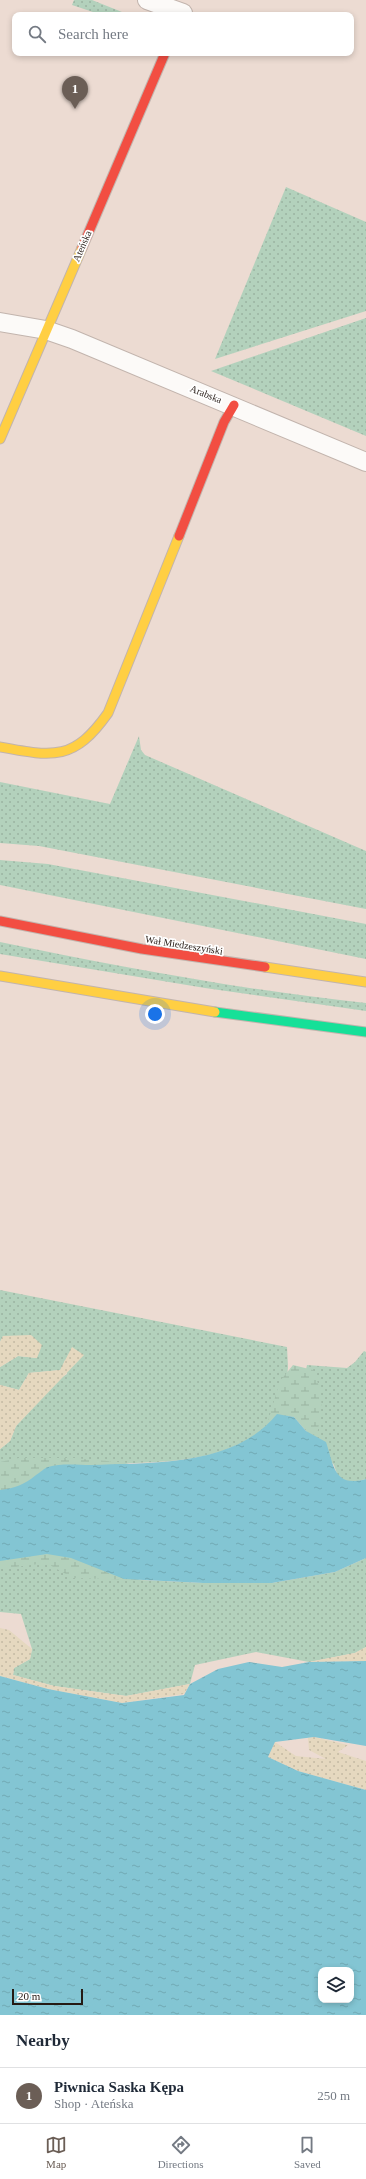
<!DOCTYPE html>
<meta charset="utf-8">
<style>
:root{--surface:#fff;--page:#f2f2f3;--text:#1f2937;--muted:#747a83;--line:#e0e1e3;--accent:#6b5e56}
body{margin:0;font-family:Georgia,serif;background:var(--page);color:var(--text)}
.controls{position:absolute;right:12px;bottom:12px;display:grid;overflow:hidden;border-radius:8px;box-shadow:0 2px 6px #0003}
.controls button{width:36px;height:36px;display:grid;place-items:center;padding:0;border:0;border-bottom:1px solid var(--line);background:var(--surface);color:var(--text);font:20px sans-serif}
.scale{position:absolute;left:12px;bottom:10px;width:71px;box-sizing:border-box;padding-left:4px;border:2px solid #251a14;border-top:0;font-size:11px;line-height:14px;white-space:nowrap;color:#251a14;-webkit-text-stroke:3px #fff;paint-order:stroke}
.you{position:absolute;left:155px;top:1014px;width:14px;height:14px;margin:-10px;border:3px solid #fff;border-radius:50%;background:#1a73e8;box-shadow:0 0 0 6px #1a73e833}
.badge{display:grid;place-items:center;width:26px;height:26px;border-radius:50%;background:var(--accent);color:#fff;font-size:13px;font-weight:700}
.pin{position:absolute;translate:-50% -33px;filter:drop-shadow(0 1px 2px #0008)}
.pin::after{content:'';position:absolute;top:21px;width:14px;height:12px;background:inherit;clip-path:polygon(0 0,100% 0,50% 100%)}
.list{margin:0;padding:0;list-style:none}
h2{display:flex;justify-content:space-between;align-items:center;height:52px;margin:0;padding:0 16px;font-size:17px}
h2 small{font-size:13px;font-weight:400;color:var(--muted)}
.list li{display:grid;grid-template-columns:26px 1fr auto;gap:12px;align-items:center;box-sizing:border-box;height:56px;padding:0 16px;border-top:1px solid var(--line)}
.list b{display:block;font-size:15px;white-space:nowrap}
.list p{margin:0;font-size:13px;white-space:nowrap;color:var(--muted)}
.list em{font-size:13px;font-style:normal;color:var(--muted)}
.icon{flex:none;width:22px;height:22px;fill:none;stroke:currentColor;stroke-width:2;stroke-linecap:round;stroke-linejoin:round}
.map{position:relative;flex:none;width:366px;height:2015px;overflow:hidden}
.search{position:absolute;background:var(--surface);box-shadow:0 2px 6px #0003;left:12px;right:12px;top:12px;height:44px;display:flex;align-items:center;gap:10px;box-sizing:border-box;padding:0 14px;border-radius:8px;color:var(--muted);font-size:15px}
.sheet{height:108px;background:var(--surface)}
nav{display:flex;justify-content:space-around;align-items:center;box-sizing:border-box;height:56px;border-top:1px solid var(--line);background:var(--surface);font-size:11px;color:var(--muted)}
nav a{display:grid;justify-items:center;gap:2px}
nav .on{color:var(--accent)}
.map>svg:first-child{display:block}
.grass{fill:url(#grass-dots)}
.wetland{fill:url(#wetland-marsh)}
.sand{fill:url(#sand-dots)}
.water{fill:url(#water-ripples);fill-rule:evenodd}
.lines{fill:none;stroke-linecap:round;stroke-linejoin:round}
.street-casing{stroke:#c2b4ad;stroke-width:20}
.fast-casing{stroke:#c2b4ad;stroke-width:11}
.slow-casing{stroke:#c2b4ad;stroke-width:11}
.jam-casing{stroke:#c2b4ad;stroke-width:11}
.street{stroke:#fcfaf8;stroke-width:18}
.fast{stroke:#16e098;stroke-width:9}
.slow{stroke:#ffcf43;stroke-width:9}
.jam{stroke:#f24e42;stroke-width:9}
.labels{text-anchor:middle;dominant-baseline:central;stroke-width:3.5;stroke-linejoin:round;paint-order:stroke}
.street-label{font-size:10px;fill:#251a14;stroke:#fff}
</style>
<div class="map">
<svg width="366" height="2015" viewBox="0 0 366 2015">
<defs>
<pattern id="grass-dots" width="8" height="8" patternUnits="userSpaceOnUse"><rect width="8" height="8" fill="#b3d1bc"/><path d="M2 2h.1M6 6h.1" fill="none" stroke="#9ab3a1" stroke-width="1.8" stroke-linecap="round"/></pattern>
<pattern id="wetland-marsh" width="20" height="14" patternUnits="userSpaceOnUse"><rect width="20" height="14" fill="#b3d1bc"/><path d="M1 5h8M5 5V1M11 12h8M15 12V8" fill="none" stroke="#9ab3a1"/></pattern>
<pattern id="sand-dots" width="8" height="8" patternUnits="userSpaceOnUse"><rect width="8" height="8" fill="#e5d8bf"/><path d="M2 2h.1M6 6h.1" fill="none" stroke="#c4b9a3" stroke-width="1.8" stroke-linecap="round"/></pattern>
<pattern id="water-ripples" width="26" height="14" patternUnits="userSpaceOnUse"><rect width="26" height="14" fill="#83c5d3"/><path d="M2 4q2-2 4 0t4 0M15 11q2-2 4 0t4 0" fill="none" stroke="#71a9b4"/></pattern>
</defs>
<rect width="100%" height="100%" fill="#ecdbd2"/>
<g class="grass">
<path d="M 74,0 L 92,0 L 127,14 L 102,15 L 72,5 Z"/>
<path d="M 286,187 L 366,222 L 366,311 L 215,359 Z"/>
<path d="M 366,318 L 366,436 L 211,371 Z"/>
<path d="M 139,736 L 141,750 L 145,755 L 366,851 L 366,909 L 39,846 L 0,843 L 0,782 L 110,804 Z"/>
<path d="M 0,860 L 48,864 L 366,924 L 366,959 L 0,885 Z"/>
<path d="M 0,942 C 121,967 243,990 366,1003 L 366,1011 L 205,988 L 0,954 Z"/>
<path d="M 0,1290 L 287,1347 L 288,1367 L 284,1415 L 277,1415 C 235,1467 155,1462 95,1464 C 82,1465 67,1464 55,1466 C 45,1469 11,1492 0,1499 L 0,1449 L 10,1441 L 16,1426 L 59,1379 L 67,1374 L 65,1360 L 61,1370 L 29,1373 L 19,1390 L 0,1385 L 0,1367 L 18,1356 L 37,1358 L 3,1336 L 0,1342 Z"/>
<path d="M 364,1351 L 366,1352 L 366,1479 L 358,1481 L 345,1481 L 338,1477 L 334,1465 L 306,1431 L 305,1374 L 307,1365 L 347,1368 L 355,1362 Z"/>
<path d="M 47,1554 L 140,1580 L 203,1583 L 272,1583 L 335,1572 L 366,1558 L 366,1647 L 355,1653 L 309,1662 L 256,1652 L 195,1665 L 190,1684 L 126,1696 L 54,1686 L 13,1675 L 14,1668 L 30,1659 L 32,1649 L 21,1614 L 0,1612 L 0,1561 Z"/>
</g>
<g class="wetland">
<path d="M 293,1365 L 313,1370 C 325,1399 322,1407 317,1436 L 306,1431 L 294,1417 L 277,1415 L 266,1428 L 280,1381 Z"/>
<path d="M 19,1458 L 74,1458 L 129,1463 L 0,1502 L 0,1462 Z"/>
<path d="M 28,1536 L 140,1580 L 73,1578 L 46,1563 L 0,1569 L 0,1539 Z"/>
</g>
<g class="sand">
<path d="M 31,1335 L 42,1345 L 37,1358 L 18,1356 L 0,1367 L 0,1342 L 3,1336 Z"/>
<path d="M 72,1347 L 84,1355 L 16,1426 L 10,1441 L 0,1449 L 0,1385 L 19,1390 L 29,1373 L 60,1370 Z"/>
<path d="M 0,1628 L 9,1630 L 32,1649 L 30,1659 L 14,1668 L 13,1675 L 54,1686 L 126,1696 L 190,1684 L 184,1694 L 122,1703 L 48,1689 L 0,1676 Z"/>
<path d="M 366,1647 L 366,1661 L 309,1662 L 355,1653 Z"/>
<path d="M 314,1737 L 348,1745 L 338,1752 L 366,1761 L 366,1790 L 298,1771 L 268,1757 L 275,1742 L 296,1756 L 326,1759 L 309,1750 L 308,1738 Z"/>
</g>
<g class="water">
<path d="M 277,1414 L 294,1417 L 306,1431 L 326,1442 C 334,1466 334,1488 366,1479 L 366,1558 L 335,1572 L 272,1583 L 203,1583 L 124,1579 L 71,1558 L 47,1554 L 0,1561 L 0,1490 C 15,1488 24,1485 36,1475 C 40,1473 44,1468 48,1467 C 61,1463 78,1465 91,1465 C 153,1462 234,1467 277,1414 Z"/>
<path d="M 366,1661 L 366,1746 L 314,1737 L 275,1742 L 268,1757 L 298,1771 L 366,1790 L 366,2015 L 0,2015 L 0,1676 L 48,1689 L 122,1703 L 184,1695 L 190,1684 L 218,1669 L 249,1662 L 282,1667 L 309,1662 ZM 321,1970 L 351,1970 L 351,2000 L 321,2000 Z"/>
</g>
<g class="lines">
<g class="street-casing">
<g id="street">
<path d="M 147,0 L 183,13"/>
<path d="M 0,322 L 46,330 L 72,339 L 366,462"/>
</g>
</g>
<g class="fast-casing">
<path id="fast" d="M 215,1012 L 366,1032"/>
</g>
<g class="slow-casing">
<g id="slow">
<path d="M 0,439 L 82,248"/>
<path d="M 0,747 C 54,757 74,761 108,713 L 179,536"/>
<path d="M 265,967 L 366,982"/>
<path d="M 0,976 L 215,1012"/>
</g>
</g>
<g class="jam-casing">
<g id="jam">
<path d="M 82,248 L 165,53"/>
<path d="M 179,536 L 224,422 L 234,405"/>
<path d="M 0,921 L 142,949 L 265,967"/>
</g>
</g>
<use href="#street" class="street"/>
<use href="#fast" class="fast"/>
<use href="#slow" class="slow"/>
<use href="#jam" class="jam"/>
</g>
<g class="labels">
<g class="street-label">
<text transform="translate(82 246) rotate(-67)">Ateńska</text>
<text transform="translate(206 394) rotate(22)">Arabska</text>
<text transform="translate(184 945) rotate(9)">Wał Miedzeszyński</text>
</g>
</g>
</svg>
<div class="controls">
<button><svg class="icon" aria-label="layers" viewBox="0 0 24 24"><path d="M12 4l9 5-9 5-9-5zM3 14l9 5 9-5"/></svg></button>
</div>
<div class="scale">20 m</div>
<div class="you"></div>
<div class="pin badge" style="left:75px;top:109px">1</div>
<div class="search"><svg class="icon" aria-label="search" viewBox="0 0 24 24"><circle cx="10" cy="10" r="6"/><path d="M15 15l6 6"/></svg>Search here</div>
</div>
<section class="sheet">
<h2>Nearby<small></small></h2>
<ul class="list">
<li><span class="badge">1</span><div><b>Piwnica Saska Kępa</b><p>Shop · Ateńska</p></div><em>250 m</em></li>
</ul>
</section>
<nav>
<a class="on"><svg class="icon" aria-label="map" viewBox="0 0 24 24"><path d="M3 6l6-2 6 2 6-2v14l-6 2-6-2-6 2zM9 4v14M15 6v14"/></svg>Map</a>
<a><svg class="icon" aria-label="directions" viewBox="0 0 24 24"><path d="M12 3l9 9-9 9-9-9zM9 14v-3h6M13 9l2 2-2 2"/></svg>Directions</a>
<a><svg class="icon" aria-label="saved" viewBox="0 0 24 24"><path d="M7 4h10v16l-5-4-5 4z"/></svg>Saved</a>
</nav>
